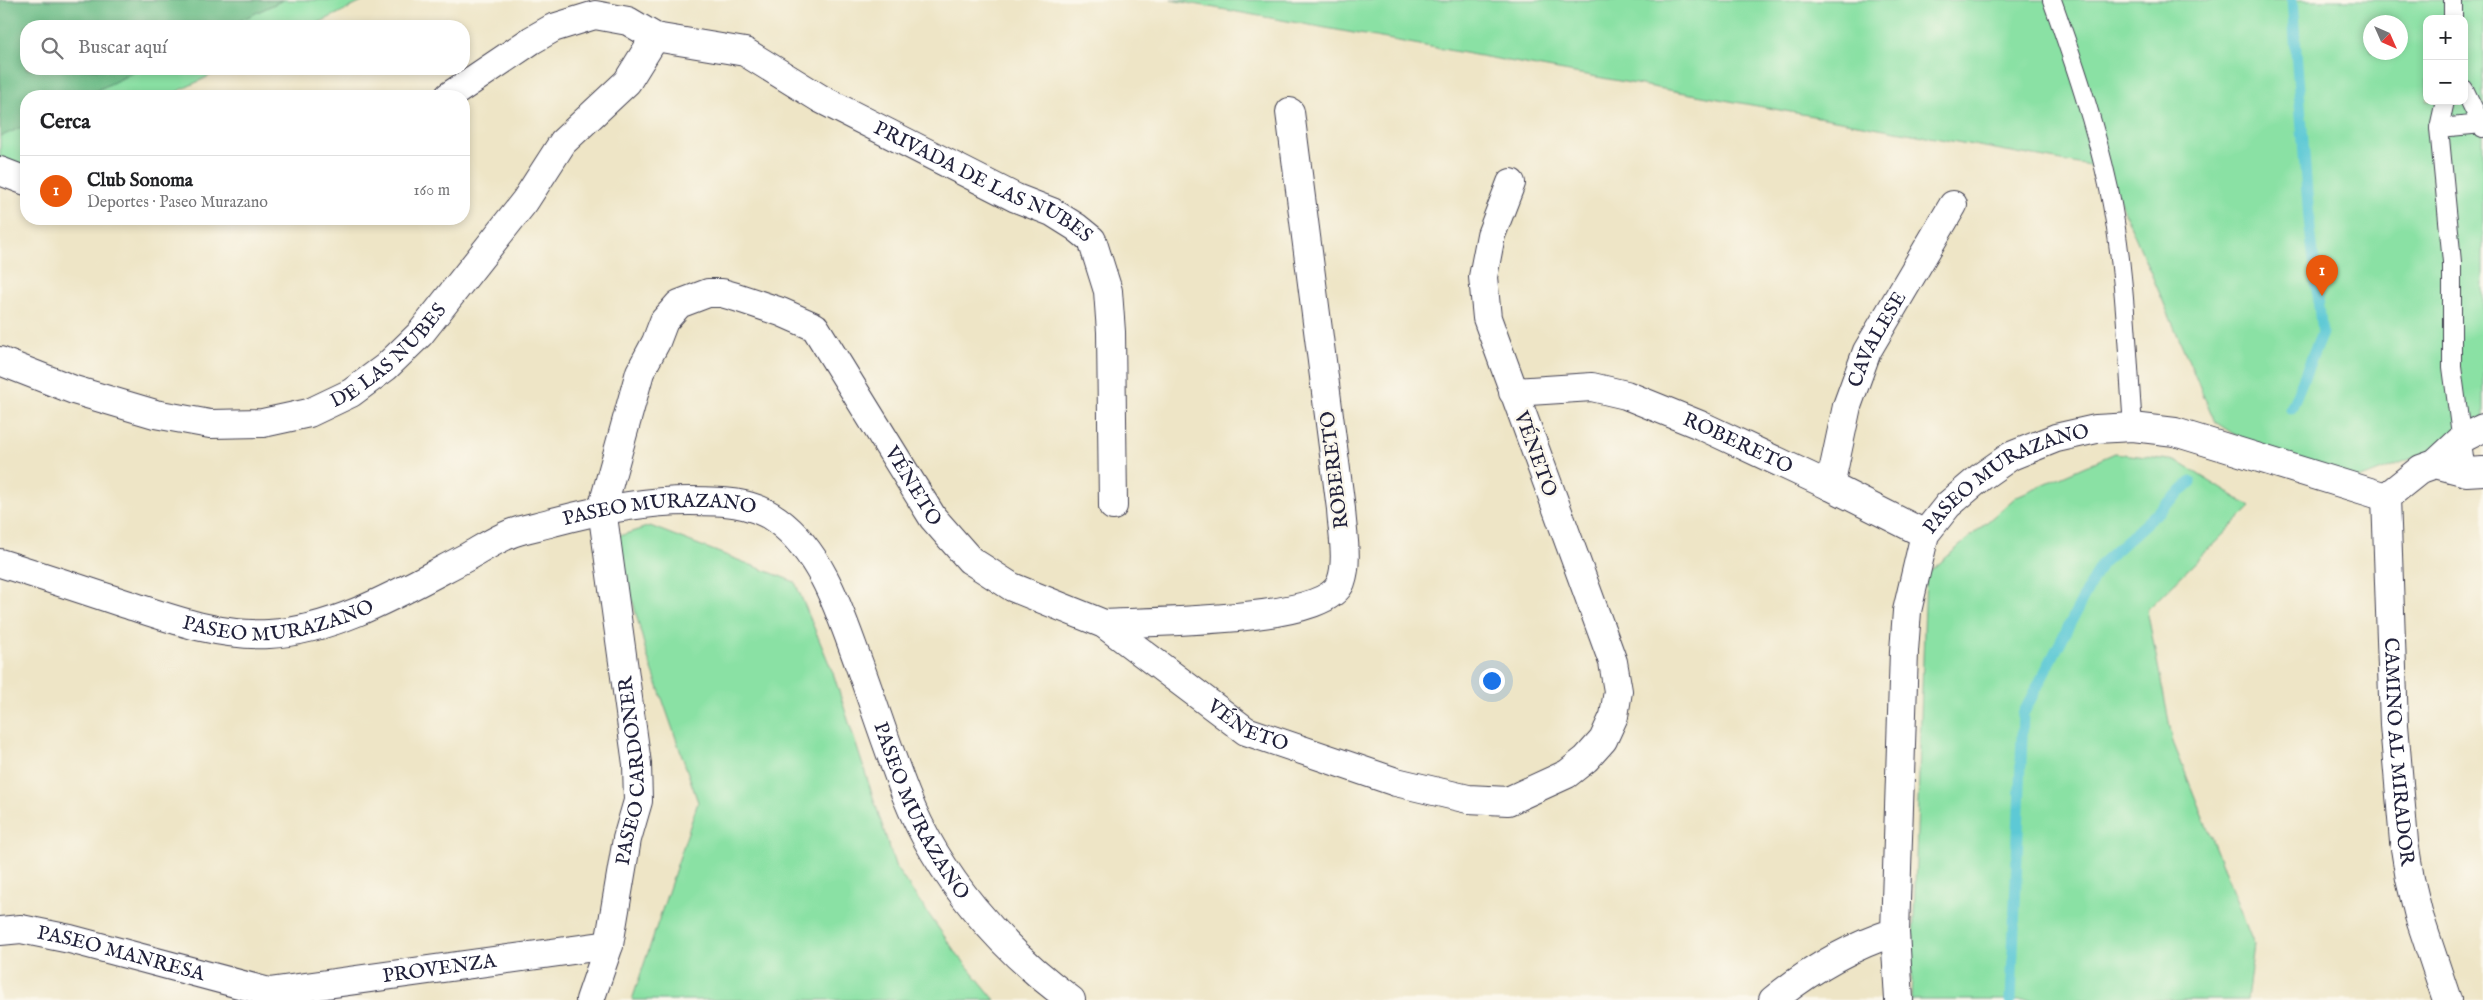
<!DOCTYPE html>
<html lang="es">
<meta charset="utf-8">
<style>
:root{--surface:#fff;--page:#f2f2f2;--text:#202124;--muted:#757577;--line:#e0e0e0;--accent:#ea580c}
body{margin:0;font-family:"IM FELL English",serif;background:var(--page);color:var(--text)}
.controls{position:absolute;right:15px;top:15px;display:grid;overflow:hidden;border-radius:10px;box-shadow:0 2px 8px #0003}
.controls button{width:45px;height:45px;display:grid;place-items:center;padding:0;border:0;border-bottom:1px solid var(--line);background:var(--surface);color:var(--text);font:25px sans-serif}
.compass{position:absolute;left:2363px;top:15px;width:45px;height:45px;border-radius:50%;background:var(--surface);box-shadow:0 2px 8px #0003;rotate:135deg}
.you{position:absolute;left:1491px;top:680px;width:18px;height:18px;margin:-12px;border:4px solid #fff;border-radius:50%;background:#1a73e8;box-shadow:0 0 0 8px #1a73e833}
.badge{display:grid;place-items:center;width:32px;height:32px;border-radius:50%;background:var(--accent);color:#fff;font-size:16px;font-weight:700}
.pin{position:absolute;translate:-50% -41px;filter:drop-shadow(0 1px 2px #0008)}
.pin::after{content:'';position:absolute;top:26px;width:18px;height:15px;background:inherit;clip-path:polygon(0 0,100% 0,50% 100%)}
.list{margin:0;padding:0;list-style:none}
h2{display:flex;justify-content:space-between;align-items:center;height:65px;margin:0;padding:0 20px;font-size:21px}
h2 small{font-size:16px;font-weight:400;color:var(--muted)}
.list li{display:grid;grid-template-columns:32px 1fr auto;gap:15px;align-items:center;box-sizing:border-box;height:70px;padding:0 20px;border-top:1px solid var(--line)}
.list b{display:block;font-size:19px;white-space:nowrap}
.list p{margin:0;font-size:16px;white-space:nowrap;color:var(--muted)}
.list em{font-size:16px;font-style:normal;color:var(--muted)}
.icon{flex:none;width:28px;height:28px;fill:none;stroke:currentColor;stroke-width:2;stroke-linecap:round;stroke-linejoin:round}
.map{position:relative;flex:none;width:2483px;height:1000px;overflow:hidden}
.search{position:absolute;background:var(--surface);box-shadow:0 2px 8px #0003;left:20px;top:20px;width:450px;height:55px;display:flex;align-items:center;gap:12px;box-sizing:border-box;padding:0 18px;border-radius:20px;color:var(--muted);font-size:19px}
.panel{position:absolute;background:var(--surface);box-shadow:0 2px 8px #0003;left:20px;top:90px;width:450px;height:135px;border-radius:20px}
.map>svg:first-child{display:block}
.green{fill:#8ae1a4;stroke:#568270;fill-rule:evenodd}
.forest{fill:#6fbf8a;stroke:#487062}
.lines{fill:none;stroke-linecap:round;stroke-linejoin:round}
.stream{stroke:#5dc9d5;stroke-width:11}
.lane-casing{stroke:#413f50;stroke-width:20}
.street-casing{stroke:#413f50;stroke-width:30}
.secondary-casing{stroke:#413f50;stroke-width:30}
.lane{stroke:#fff;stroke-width:18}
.street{stroke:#fff;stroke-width:28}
.secondary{stroke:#fff;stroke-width:28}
.labels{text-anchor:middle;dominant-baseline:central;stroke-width:5;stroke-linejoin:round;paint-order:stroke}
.street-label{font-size:20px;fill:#22223b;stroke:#fbf7ec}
</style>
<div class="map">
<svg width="2483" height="1000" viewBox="0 0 2483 1000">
<rect width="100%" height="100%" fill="#fbf7ec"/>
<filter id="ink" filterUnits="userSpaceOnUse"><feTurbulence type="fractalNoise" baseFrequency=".02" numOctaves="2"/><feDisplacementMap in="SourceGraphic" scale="10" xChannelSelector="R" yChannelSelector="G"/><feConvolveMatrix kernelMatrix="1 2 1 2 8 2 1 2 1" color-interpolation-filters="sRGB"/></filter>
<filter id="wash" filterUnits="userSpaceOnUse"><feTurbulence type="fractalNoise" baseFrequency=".0096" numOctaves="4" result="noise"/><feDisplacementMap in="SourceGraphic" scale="20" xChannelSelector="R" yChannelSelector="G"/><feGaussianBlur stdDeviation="1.12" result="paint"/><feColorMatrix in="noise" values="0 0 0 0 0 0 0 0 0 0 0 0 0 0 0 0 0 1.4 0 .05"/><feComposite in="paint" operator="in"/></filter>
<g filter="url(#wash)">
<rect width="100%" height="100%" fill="#eee5c6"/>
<g class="green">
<path d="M 0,0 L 366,0 L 312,26 L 26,26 L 26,69 L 224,69 L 168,96 L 26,96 L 26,165 L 0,178 Z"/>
<path d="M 1171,0 L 2483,0 L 2483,431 L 2338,487 L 2232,433 L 2215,422 L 2106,169 ZM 2427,19 L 2464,19 L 2464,101 L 2427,101 ZM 2370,22 L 2400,22 L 2400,52 L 2370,52 Z"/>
<path d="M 2115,453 L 2177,461 L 2251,507 L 2147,610 L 2173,742 L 2254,945 L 2247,1000 L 1911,1000 L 1926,575 L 2017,496 Z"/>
<path d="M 650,526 L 795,582 L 833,673 L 896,868 L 954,950 L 995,1000 L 632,1000 L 698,802 L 646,652 L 616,537 Z"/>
</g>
<path class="forest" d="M 0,0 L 283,0 L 229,26 L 26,26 L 26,69 L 141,69 L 85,96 L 26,96 L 26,125 L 0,137 Z"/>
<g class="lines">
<g class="stream">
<path d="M 2291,409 L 2322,333 L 2309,219 L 2292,0"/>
<path d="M 2011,1000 L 2023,714 L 2101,564 L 2191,482"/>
</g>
</g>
</g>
<g filter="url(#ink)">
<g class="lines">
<g class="lane-casing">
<g id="lane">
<path d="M 2052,0 C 2074,62 2095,124 2109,189 C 2125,266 2127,348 2133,427"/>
<path d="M 2453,19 L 2453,0"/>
<path d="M 2464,89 L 2483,128"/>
<path d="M 2445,101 L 2439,128 L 2452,262 L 2452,367 L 2466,472"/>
<path d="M 2439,128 L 2483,124"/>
</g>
</g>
<g class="street-casing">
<g id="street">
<path id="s1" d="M 449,96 L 532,40 L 553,28 L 595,15 L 628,21 L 655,37 L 745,52 L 821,99 L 1016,198 L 1052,212 L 1076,227 L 1092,240 L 1108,291 L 1111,332 L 1113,506"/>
<path d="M 0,171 L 26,181"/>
<path id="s2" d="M 0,361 L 74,390 L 155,414 L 210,424 L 263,423 L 309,413 L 351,393 L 386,367 L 420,334 L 525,201 L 563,142 L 627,82 L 655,37"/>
<path id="s3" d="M 1513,392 L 1592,387 L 1626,395 L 1700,425 L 1830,486 L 1925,534"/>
<path id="s4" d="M 1830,486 L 1847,406 L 1867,351 L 1953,205"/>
<path d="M 1104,624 C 1147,621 1325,624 1341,582 C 1349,560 1342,531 1341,509 L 1290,112"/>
<path id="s5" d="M 0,931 L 21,929 L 70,939 L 269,992 L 609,945"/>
<path d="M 1895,932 L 1899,1000"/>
<path id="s6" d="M 590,1000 L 609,945 L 627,839 L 638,801 L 637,764 L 602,509 L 640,372 L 656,342 L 664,321 L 679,304 L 708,293 L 722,293 L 736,297 L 781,312 L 815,327 L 933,518 L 970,560 L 1012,587 L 1104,624 L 1246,731 L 1396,782 L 1468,799 L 1508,801 L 1567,774 L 1586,759 L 1603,740 L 1614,716 L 1618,691 L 1613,662 L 1487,318 L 1483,277 L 1491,235 L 1511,183"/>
</g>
</g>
<g class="secondary-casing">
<g id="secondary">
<path d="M 2435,464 L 2466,472 L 2483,471"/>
<path id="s7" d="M 2386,497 L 2394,725 L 2404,842 L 2410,879 L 2419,916 L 2447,1000"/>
<path d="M 2386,497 L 2421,469 L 2435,464 L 2463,438 L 2483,428"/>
<path id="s8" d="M 0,563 C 42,576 84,590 126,604 C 172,619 220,637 269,634 C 339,630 407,588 469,556 C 483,548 497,539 512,533 C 525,528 540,526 553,522 C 598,510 643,501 690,501 C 721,501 752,501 777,520 C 823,554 840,613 859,664 C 875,708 889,752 906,795 C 938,876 1001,949 1071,1000"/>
<path id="s9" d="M 1773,1000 C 1811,969 1849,947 1895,932 L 1904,651 L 1907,611 L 1925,534 L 1948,505 L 1981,477 L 2011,456 L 2056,438 L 2096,429 L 2133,427 L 2175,432 L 2386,497"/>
</g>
</g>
<use href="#lane" class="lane"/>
<use href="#street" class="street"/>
<use href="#secondary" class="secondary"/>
</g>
</g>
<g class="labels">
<g class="street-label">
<text stroke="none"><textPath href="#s1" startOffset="596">PRIVADA DE LAS NUBES</textPath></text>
<text stroke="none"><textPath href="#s4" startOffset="155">CAVALESE</textPath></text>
<text stroke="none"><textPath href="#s2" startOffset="419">DE LAS NUBES</textPath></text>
<text stroke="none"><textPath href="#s3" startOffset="236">ROBERETO</textPath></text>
<text transform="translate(1535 454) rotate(70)">VÉNETO</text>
<text transform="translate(1335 470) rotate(-97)">ROBERETO</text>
<text stroke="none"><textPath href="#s9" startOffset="642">PASEO MURAZANO</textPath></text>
<text stroke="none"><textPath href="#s6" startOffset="1052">VÉNETO</textPath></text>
<text stroke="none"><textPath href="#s8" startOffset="695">PASEO MURAZANO</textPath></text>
<text stroke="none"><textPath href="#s8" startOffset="290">PASEO MURAZANO</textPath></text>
<text stroke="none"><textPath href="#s6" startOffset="1472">VÉNETO</textPath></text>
<text stroke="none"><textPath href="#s7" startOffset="255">CAMINO AL MIRADOR</textPath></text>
<text stroke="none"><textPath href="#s6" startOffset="235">PASEO CARDONER</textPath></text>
<text stroke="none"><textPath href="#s8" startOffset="1145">PASEO MURAZANO</textPath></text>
<text stroke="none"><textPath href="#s5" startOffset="124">PASEO MANRESA</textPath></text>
<text stroke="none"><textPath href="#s5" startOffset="449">PROVENZA</textPath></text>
</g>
</g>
</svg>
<div class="controls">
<button>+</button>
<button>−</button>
</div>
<svg class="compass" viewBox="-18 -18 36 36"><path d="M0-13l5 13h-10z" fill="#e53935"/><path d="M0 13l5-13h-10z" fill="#757577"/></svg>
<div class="you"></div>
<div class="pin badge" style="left:2322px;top:296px">1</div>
<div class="search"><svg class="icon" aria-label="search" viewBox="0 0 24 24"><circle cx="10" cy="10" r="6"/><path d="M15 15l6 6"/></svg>Buscar aquí</div>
<section class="panel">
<h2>Cerca<small></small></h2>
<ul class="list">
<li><span class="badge">1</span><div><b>Club Sonoma</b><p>Deportes · Paseo Murazano</p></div><em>160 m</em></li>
</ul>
</section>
</div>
